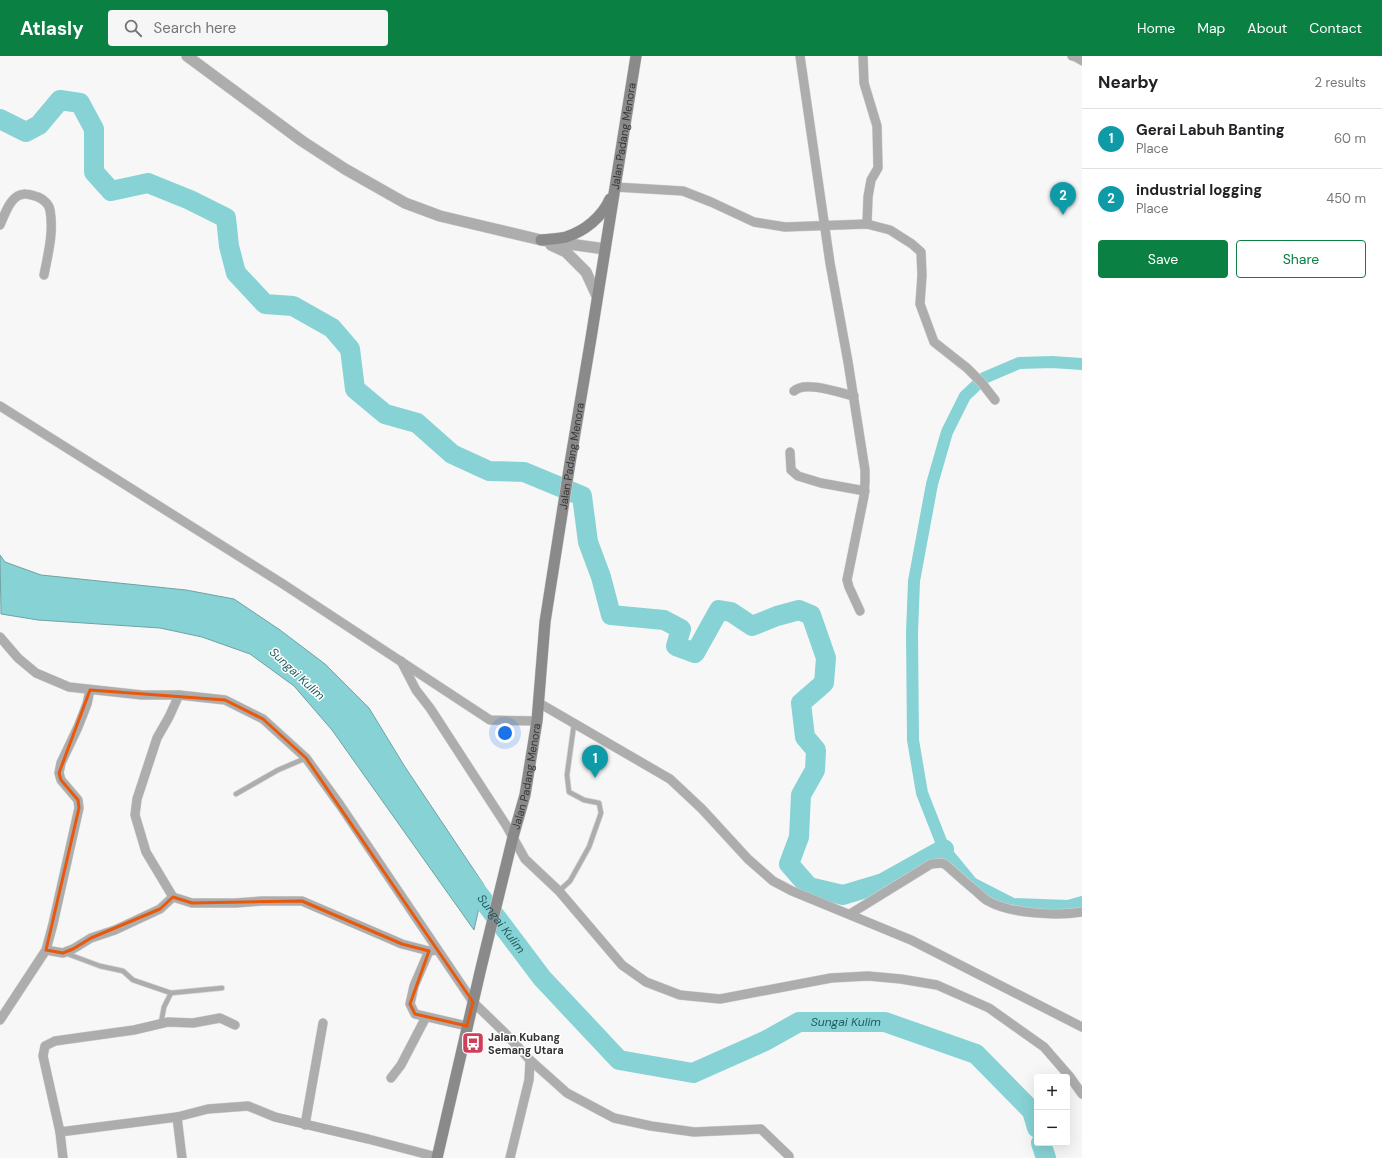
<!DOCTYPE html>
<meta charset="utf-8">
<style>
:root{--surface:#fff;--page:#f6f6f6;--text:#202124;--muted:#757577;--line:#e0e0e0;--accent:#0b8043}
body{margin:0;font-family:"DM Sans",sans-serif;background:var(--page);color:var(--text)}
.controls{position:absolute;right:12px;bottom:12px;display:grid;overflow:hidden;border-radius:4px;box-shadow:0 4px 16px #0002}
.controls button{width:36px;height:36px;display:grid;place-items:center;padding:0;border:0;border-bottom:1px solid var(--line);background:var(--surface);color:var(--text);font:20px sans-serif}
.you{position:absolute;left:505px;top:677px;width:14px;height:14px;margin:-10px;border:3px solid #fff;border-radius:50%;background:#1a73e8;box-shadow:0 0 0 6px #1a73e833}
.badge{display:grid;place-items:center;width:26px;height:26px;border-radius:50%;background:var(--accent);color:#fff;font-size:13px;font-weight:700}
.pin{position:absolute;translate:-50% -33px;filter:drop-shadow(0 1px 2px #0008)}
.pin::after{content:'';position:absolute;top:21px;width:14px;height:12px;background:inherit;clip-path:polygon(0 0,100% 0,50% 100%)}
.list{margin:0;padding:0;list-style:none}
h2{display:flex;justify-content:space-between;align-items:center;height:52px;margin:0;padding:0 16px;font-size:17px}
h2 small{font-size:13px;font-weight:400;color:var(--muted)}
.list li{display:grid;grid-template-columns:26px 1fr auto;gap:12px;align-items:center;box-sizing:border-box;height:60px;padding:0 16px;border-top:1px solid var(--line)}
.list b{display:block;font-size:15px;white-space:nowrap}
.list p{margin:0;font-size:13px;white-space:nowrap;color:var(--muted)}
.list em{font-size:13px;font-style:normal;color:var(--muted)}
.actions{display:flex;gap:8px;padding:12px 16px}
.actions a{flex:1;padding:9px 0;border:1px solid var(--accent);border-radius:4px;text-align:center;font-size:14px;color:var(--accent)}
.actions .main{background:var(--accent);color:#fff}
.icon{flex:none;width:22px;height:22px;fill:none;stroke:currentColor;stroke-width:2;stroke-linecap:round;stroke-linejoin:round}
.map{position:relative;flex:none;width:1082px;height:1102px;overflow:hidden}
header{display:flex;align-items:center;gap:24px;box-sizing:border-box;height:56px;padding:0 20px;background:var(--accent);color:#fff}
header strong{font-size:19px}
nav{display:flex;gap:22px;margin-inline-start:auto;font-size:14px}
.search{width:280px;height:36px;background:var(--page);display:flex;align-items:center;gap:10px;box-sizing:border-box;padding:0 14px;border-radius:4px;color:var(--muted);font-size:15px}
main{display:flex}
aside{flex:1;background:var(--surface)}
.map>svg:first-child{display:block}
.water{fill:#87d2d5;stroke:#6ea3a5}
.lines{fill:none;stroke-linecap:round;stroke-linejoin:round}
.canal{stroke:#87d2d5;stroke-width:12}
.river{stroke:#87d2d5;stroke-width:20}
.service-casing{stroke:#d4d4d5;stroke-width:6}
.minor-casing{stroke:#d4d4d5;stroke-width:10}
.tertiary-casing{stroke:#d4d4d5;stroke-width:12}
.secondary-casing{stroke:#d4d4d5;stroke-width:12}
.service{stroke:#aeadad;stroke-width:4.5}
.minor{stroke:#aeadad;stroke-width:9}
.tertiary{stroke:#aeadad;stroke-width:11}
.secondary{stroke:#8b8a8a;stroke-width:11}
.marked{fill:none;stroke:#e8590c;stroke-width:3;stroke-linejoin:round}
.labels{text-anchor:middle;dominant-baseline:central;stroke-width:3;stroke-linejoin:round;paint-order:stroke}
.street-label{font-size:11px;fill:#353536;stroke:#fff}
.poi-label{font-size:11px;font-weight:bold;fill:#353536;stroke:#fff;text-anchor:start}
.water-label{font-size:12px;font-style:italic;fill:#1f5d60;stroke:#fff}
</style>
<header>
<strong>Atlasly</strong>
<div class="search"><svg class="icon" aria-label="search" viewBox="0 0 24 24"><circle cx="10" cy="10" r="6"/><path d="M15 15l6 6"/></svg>Search here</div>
<nav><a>Home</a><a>Map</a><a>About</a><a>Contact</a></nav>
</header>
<main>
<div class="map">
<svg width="1082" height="1102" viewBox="0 0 1082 1102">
<rect width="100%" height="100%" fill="#f7f7f8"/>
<path class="water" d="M 0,499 L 5,506 L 41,519 L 186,534 L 234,543 L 280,574 L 325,608 L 369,652 L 405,711 L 484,829 L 474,874 L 332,674 L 294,630 L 250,598 L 202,581 L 160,572 L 38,564 L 1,558 Z"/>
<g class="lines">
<path class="canal" d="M 1082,308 L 1052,306 L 1019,307 L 984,322 L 965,340 L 947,376 L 932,428 L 914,525 L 912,577 L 913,684 L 922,737 L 944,793 L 972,827 L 1013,848 L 1068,850 L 1082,846"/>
<g class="river">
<path d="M 0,63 L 26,76 L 39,69 L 60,44 L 80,47 L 94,73 L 94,116 L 111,135 L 148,127 L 190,144 L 226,162 L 229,190 L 236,217 L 265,248 L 293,250 L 332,272 L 350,293 L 355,333 L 385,358 L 417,367 L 452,398 L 489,415 L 524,416 L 582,440 L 588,486 L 601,521 L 611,559 L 664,564 L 681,573 L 676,590 L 695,597 L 719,554 L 731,556 L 752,570 L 777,560 L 799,554 L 811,559 L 826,602 L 824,627 L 801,647 L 805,681 L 816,694 L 815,714 L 801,739 L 799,781 L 789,808 L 809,831 L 843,839 L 883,827 L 944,793"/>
<path id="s1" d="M 465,820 L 542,922 L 619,1004 L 693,1017 L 765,985 L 799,966 L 885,966 L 976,998 L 1032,1055 L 1037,1072"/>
<path d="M 1041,1087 L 1046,1102"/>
</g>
<g class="service-casing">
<g id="service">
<path d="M 1073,2 L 1082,7"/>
<path d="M 236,738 L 278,714 L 306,702"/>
<path d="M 559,835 L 570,825 L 589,791 L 601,757 L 599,747 L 584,744 L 569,736 L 567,719 L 574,668"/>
<path d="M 65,897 L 100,910 L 123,915 L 133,924 L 171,937 L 222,932"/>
<path d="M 161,967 L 164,951 L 171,937"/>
</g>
</g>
<g class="minor-casing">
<g id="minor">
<path d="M 800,0 L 830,207 L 848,306 L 865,414 L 865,425 L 864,440 L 847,524 L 849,531 L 860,555"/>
<path d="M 863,0 L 864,27 L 877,70 L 878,112 L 871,124 L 868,141 L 867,168"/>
<path d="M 1072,0 L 1082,0"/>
<path d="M 615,131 L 683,135 L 711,146 L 754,166 L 785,171 L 867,168 L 890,174 L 912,188 L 921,196 L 922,219 L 920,248 L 934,286 L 967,312 L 981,326 L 995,344"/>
<path d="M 0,169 C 5,158 11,137 26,138 C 30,138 34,140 38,141 C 43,143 49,148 50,154 C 54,176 48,198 44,219"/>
<path d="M 794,335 C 805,324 840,337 854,340"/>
<path d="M 0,350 L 283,528 L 490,664 L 537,665"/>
<path d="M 790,396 L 791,414 L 798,420 L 821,427 L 865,435"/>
<path d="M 0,581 L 18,602 L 36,617 L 69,631 L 142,639 L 179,639 L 225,644 L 263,663 L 306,702 L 340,749 L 473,946 L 504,976 L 530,1004 L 567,1037 L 614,1062 L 651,1070 L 694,1076 L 761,1073 L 789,1100 L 789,1102"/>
<path d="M 401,605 L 416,634 L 430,652 L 506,769 L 525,803 L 559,835 L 622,909 L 646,926 L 680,939 L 720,943 L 831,922 L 868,920 L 901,923 L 937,929 L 989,952 L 1044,991 L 1070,1021 L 1082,1038"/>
<path d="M 179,639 L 169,661 L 157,682 L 137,743 L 135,759 L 146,796 L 173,841 L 192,847 L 235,847 L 262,845 L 302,845 L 402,888 L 429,895 L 437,894"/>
<path d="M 539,647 L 670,723 L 702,753 L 748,803 L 773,825 L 792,835 L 911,884 L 1082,971"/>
<path d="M 850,858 L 931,808 L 942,807 L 946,809 C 956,818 966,827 976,835 C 980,839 984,843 988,845 C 1010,858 1058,860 1082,856"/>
<path d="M 46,894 L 63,897 L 73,893 L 91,882 L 115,874 L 160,853 L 173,841"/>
<path d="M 429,895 L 414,930 L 410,948 L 415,958 L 467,970"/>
<path d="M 0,964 L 46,894 L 53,868 L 79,752 L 78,744 L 61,724 L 59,717 L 61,707 L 78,671 L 87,648 L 90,634"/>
<path d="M 391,1022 L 401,1009 L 426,961"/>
<path d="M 177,1061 L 182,1102"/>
<path d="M 305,1069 L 323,967"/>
<path d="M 60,1076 L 177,1061 L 208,1053 L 248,1050 L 275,1061 L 368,1083 L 437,1101"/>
<path d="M 63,1102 L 60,1076 L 43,1000 L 45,990 L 55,985 L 134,974 L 168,966 L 193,967 L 220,962 L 235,969"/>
<path d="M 510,1102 L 529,1024 L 530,1004"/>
</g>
</g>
<g class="tertiary-casing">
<g id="tertiary">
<path d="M 187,0 L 302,85 L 345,113 L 405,147 L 440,160 L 541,184 L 605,193"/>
<path d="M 551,189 L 566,196 L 586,216 L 597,240"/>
</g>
</g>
<g class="secondary-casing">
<g id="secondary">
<path d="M 541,184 C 549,183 559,183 566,181 C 585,175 602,161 610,143"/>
<path id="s2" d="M 437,1102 L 481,912 L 513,781 L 525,739 L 537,665 L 545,566 L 570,407 L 591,282 L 636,0"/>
</g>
</g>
<use href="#service" class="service"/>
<use href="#minor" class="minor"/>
<use href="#tertiary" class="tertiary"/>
<use href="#secondary" class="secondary"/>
</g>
<path class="marked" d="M 90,634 L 225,644 L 263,663 L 306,702 L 473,946 L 467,970 L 415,958 L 410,948 L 429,895 L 402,888 L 302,845 L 192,847 L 173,841 L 160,853 L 91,882 L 73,893 L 63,897 L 46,894 L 79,752 L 78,744 L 61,724 L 59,717 Z"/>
<defs>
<g id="bus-square" transform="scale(1.15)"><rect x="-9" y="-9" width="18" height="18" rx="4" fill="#cf3f59" stroke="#fff"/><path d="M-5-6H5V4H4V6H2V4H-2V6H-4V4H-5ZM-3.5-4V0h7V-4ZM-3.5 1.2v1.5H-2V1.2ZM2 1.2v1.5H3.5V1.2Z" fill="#fff"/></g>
</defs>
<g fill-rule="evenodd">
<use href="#bus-square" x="473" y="987"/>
</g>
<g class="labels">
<g class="street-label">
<text stroke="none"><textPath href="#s2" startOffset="1040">Jalan Padang Menora</textPath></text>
<text stroke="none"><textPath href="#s2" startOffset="716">Jalan Padang Menora</textPath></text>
<text stroke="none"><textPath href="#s2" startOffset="392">Jalan Padang Menora</textPath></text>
</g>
<g class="poi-label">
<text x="488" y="981">Jalan Kubang<tspan x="488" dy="13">Semang Utara</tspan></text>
</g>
<g class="water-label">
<text transform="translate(297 618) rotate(43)">Sungai Kulim</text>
<text stroke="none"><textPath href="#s1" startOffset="60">Sungai Kulim</textPath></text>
<text stroke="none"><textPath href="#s1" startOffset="480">Sungai Kulim</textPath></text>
</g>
</g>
</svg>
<div class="controls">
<button>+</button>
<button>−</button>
</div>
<div class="you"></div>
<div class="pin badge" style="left:595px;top:722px;background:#0f9aa8">1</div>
<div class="pin badge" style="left:1063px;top:159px;background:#0f9aa8">2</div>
</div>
<aside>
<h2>Nearby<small>2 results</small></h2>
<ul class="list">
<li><span class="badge" style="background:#0f9aa8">1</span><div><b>Gerai Labuh Banting</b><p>Place</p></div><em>60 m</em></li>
<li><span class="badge" style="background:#0f9aa8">2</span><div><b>industrial logging</b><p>Place</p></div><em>450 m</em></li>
</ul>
<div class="actions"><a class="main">Save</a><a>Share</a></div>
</aside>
</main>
